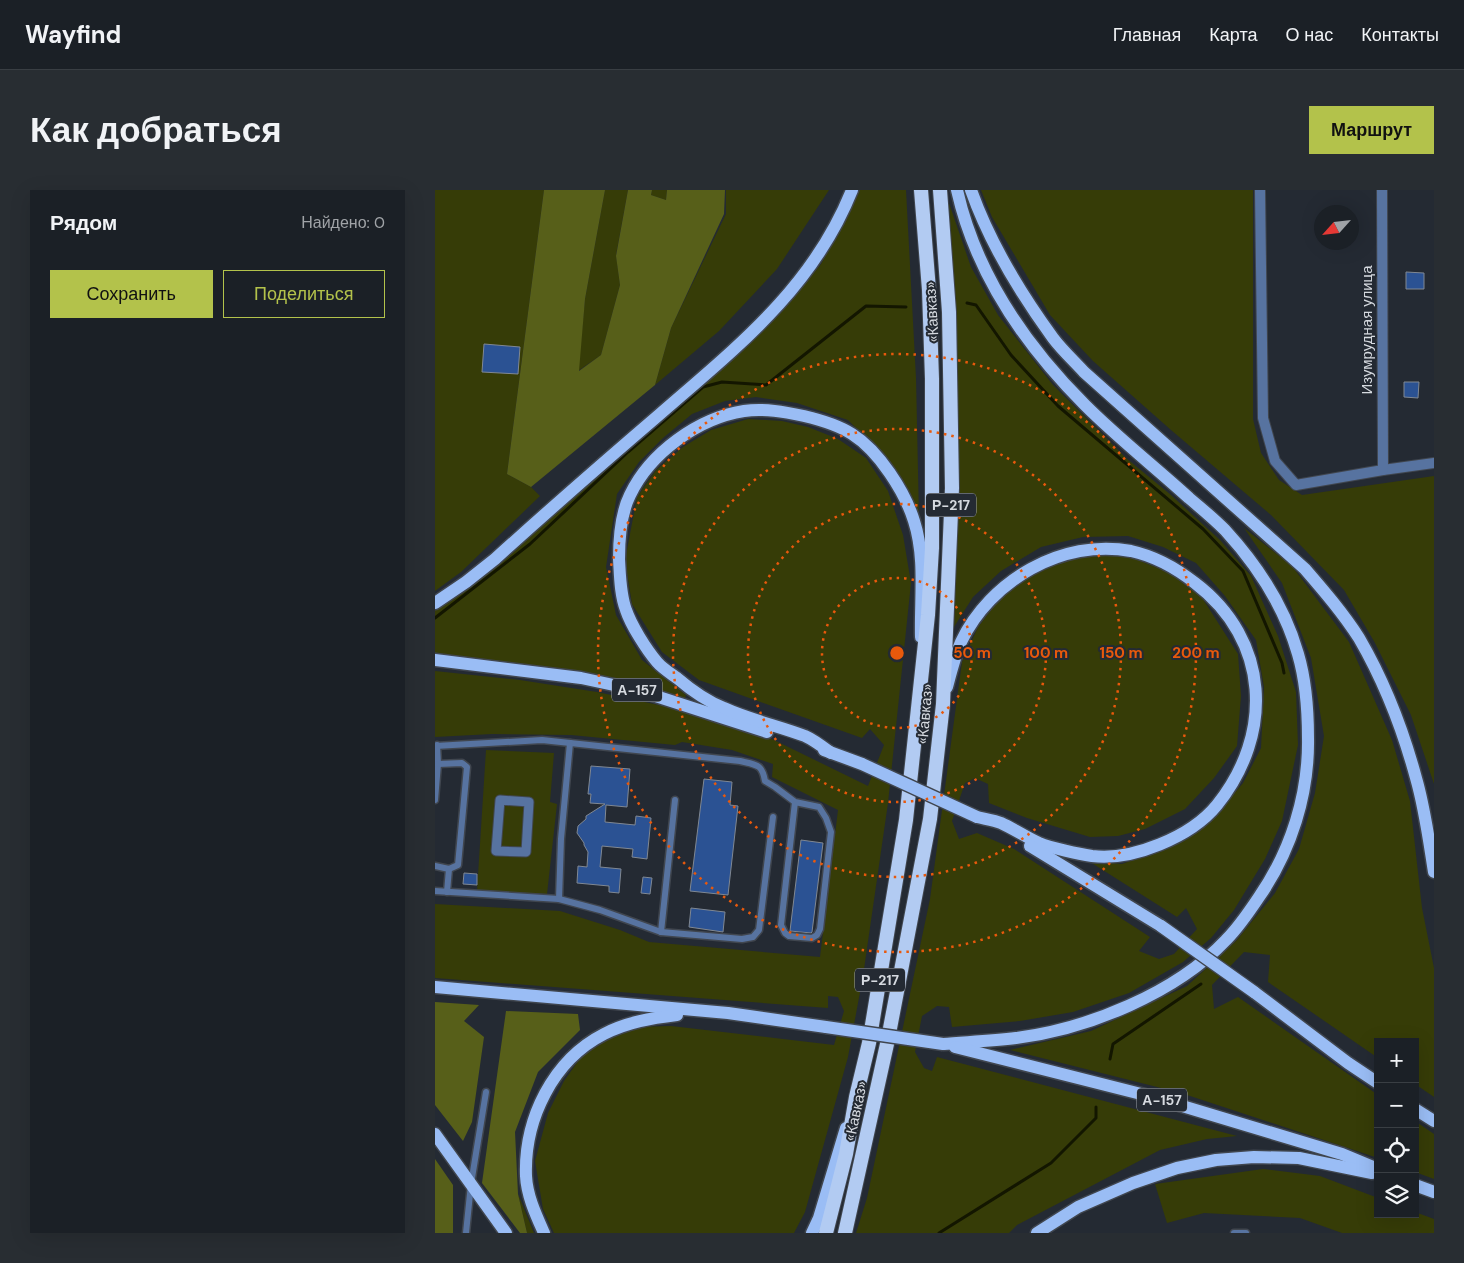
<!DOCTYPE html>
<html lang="ru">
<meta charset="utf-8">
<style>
:root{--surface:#1b2026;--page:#282d32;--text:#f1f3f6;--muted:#a0a3a7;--line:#393e43;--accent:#b3c24b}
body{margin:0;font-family:"DM Sans",sans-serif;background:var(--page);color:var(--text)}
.controls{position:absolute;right:15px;bottom:15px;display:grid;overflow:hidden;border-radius:0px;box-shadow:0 5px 20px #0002}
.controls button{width:45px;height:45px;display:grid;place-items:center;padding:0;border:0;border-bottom:1px solid var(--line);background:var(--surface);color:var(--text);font:25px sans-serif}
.compass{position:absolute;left:879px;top:15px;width:45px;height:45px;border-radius:50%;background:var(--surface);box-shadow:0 5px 20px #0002;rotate:243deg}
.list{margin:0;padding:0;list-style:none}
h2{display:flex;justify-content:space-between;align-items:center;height:65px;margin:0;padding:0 20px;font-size:21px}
h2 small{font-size:16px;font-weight:400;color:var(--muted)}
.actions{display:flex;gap:10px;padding:15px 20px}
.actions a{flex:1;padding:11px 0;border:1px solid var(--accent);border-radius:0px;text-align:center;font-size:18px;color:var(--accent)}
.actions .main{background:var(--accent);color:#111}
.icon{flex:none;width:28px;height:28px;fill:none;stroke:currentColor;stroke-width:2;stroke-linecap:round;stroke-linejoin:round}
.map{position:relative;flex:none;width:999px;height:1043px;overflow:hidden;border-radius:0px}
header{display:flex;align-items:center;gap:30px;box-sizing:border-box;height:70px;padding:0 25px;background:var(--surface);border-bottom:1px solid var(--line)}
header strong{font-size:24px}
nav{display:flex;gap:28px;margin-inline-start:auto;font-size:18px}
.intro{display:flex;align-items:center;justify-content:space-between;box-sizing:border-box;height:120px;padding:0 30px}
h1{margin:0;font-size:35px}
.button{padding:12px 22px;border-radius:0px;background:var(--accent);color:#111;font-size:18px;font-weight:700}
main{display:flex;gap:30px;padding:0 30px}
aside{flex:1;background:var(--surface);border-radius:0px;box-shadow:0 5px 20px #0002}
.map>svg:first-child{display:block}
.green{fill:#363c07}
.forest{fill:#575f19}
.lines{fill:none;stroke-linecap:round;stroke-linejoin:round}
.stream{stroke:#131600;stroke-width:3}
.building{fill:#2b5293;stroke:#808893}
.service-casing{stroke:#40464f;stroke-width:9}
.pedestrian-casing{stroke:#40464f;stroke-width:11}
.minor-casing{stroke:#40464f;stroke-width:12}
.primary-casing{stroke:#40464f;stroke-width:15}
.trunk-casing{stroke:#40464f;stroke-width:16}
.service{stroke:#5773a0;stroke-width:6}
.pedestrian{stroke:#5773a0;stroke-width:9}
.minor{stroke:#5773a0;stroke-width:10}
.primary{stroke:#9abdf5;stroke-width:12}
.trunk{stroke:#b2cbf2;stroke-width:14}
.primary-bridge-casing{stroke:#40464f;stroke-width:15;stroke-linecap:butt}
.primary-bridge{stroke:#9abdf5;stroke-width:12}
.ring{fill:none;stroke:#e8590c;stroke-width:2.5;stroke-dasharray:2.5 5}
.labels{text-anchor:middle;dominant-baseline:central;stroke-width:4;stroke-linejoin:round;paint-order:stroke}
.shield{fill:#242a33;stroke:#a1a5ac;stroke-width:1}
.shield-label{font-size:14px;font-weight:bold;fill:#d6dae0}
.street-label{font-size:15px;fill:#d6dae0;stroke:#242a33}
.centre{fill:#e8590c;stroke:#242a33;stroke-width:2.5}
.ring-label{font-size:15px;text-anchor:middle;font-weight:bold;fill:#e8590c;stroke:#242a33;stroke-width:4;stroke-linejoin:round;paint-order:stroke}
</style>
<header>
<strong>Wayfind</strong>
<nav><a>Главная</a><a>Карта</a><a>О нас</a><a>Контакты</a></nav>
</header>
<div class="intro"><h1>Как добраться</h1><a class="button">Маршрут</a></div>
<main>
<aside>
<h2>Рядом<small>Найдено: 0</small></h2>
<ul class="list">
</ul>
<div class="actions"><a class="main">Сохранить</a><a>Поделиться</a></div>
</aside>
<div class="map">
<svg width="999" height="1043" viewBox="0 0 999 1043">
<rect width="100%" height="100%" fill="#242a33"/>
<g class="green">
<path d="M 0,0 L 109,0 L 72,284 L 96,297 L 105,306 L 26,382 L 0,401 Z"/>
<path d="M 170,0 L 193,0 L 181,65 L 185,95 L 166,165 L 143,181 L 150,109 Z"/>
<path d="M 217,0 L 232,0 L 231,10 L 216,5 Z"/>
<path d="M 291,0 L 394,0 L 342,79 L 284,141 L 220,195 L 236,138 L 291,24 Z"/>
<path d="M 425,0 L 471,0 L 481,188 L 484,327 L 471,297 L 447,264 L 413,230 L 362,213 L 321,207 L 290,211 L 257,224 L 228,248 L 204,272 L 182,304 L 171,377 L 181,425 L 207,470 L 251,505 L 250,509 L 191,491 L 0,464 L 0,419 L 177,271 L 343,125 L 386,74 Z"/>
<path d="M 546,0 L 818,0 L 818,229 L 826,263 L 844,290 L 867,305 L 999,286 L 999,594 L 976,525 L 940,453 L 909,400 L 836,325 L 736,240 L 658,171 L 615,125 L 557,27 Z"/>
<path d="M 514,13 L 536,77 L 563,125 L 618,195 L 691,268 L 736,305 L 785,350 L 816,386 L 843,446 L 861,502 L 863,555 L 847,631 L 830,669 L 799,720 L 776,748 L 748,772 L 694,803 L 638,822 L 585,831 L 517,837 L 514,817 L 502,816 L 487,826 L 480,862 L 489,878 L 497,881 L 502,867 L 802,946 L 772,949 L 725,960 L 582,1035 L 574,1043 L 421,1043 L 432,1008 L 495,709 L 527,472 L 543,437 L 572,399 L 605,377 L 647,364 L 690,365 L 731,381 L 766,406 L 803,464 L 806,506 L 802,556 L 779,588 L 750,619 L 710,639 L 683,646 L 655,647 L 592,628 L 554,613 L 553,594 L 540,588 L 530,593 L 517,631 L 524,649 L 542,643 L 579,659 L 715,747 L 704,761 L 724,769 L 739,764 L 762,739 L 751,718 L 742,727 L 652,670 L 687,674 L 726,660 L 773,634 L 808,593 L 826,558 L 829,497 L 821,450 L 790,406 L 761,373 L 728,357 L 693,346 L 648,347 L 606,357 L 566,381 L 538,407 L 519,437 L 523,194 Z"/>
<path d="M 313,229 L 347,231 L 373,237 L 403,249 L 431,268 L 453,301 L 468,345 L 476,393 L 453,613 L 428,786 L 413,867 L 370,1022 L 359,1043 L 119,1043 L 108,1019 L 100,971 L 113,923 L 129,891 L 146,867 L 170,851 L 200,837 L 236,836 L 399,855 L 409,821 L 403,807 L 393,806 L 393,818 L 0,788 L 0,714 L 125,721 L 185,740 L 214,752 L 385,767 L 403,620 L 337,587 L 338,574 L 297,560 L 247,552 L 240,555 L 136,545 L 57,544 L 0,547 L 0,481 L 85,490 L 162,502 L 238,518 L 339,550 L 433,596 L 449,555 L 435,539 L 427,548 L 264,490 L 227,462 L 197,414 L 190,370 L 202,307 L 221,280 L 248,257 L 276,240 Z"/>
<path d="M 809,338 L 857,376 L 914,452 L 957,550 L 975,611 L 987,718 L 999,778 L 999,907 L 980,894 L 980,852 L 943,852 L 943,868 L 833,792 L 835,765 L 809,762 L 777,795 L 779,819 L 803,807 L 943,905 L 943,968 L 746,903 L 575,860 L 656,841 L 752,796 L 801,751 L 840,703 L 864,659 L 880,603 L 889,546 L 876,468 L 847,393 Z"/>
<path d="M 51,560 L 119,563 L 115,612 L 122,614 L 112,704 L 42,701 Z"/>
<path d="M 980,931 L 999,944 L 999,989 L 980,982 Z"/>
<path d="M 828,979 L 885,986 L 943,1008 L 943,1024 L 980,1024 L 980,1022 L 999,1029 L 999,1043 L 907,1043 L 865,1028 L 769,1023 L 732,1033 L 720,994 Z"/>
<path d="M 83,1004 L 99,1043 L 92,1043 Z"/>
</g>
<g class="forest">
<path d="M 109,0 L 170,0 L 150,109 L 144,181 L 166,165 L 185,95 L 181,66 L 193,0 L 217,0 L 216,5 L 231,10 L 232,0 L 290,0 L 289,24 L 236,138 L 220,195 L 96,297 L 72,284 Z"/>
<path d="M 0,812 L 44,815 L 29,831 L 49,847 L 37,932 L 28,951 L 0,915 Z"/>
<path d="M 71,821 L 143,824 L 145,840 L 103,882 L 80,942 L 83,1004 L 92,1043 L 85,1043 L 47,993 Z"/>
<path d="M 0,969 L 18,995 L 18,1043 L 0,1043 Z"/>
</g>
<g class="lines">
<g class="stream">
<path d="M 532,113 L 541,115 L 576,165 L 623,216 L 768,339 L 808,381 L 847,473 L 849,483"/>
<path d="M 0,428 L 95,354 L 193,262 L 268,197 L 287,192 L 331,195 L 431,116 L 471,117"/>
<path d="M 675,869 L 678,854 L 766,794"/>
<path d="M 504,1043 L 616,973 L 661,928 L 661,917"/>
</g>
</g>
<g class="building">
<path d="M 971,82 L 989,83 L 989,99 L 971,99 Z"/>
<path d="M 49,154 L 85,157 L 83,184 L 47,182 Z"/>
<path d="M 969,192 L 984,192 L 983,208 L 969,207 Z"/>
<path d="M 156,576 L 195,579 L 192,617 L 171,615 L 170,632 L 200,635 L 201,626 L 216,628 L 212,669 L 197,667 L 198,659 L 167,656 L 165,677 L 186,679 L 184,703 L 174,702 L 174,696 L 142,693 L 143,676 L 152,677 L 153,662 L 149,655 L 149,653 L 142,643 L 143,636 L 151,629 L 151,626 L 170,614 L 155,613 L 156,604 L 153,604 Z"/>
<path d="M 269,589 L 297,592 L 295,615 L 303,616 L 293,705 L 255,701 Z"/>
<path d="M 366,650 L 388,653 L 377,742 L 376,743 L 355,741 Z"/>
<path d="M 29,683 L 42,684 L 42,695 L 28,694 Z"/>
<path d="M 208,687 L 217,688 L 215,704 L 206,703 Z"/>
<path d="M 256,718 L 290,722 L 288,742 L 254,737 Z"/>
</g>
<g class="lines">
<g class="service-casing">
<g id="service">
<path d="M 0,556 L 107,550 L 305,571 C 322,575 327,574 330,591 L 340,597 L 360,612 L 384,617 L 391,628 L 396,642 L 385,739 L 382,745 L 377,748 L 354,746 L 350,743 L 346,735 L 360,612"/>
<path d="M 0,610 L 3,574 L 2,555"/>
<path d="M 0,676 L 14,679 L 23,675 L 32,577 L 27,573 L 3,574"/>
<path d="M 0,701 L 124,709 L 165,720 L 226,742 L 307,749 L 318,747 L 324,740 L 338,627"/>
<path d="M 12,702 L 14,679"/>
<path d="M 124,709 L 126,649 L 135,553"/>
<path d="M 226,742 L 240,610"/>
<path d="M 31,1043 L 36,994 L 51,902"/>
<path d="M 799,1043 L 811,1043"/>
</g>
</g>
<g class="pedestrian-casing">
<path id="pedestrian" d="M 65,610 L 94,612 L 91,662 L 61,661 Z"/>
</g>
<g class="minor-casing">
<g id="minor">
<path d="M 825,0 L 828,228 L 840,271 L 861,295 L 948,280 L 999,273"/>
<path d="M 947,0 L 948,280"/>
</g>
</g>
<g class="primary-casing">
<g id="primary">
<path d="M 536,0 C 554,51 586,104 618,148 C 627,160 639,171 649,182 L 870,379 C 889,401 908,423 924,448 C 949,491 968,540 981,588 C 990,619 994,651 999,682"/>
<path d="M 0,413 L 31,392 L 60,369 C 114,320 169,272 225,224 C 302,157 378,98 417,0"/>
<path d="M 0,470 L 146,488 L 202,500 L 332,542"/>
<path d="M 512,497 C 516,482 520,466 526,452 C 555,391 627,348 696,361 C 719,366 741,378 760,393 C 835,450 839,544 782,615 C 756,647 697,671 657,666 C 644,664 616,658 604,653 C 591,647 579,639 566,633 C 559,630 550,629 542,627"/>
<path d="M 389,560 L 427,574"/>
<path d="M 396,563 C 388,557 379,550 370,546 C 344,536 315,530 289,518 C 271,511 256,500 242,488 C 235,483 227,478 222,472 C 211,459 196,435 191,420 C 185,404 185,385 184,369 C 184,349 186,323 195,305 C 215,263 263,228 309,221 C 329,218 350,222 369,226 C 386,230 403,235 417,244 C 444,261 470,302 479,331 C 491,368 485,409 486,447"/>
<path d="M 595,656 L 726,736"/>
<path d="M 0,797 L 293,823 L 391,837"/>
<path d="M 819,802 L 913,873 L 943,893"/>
<path d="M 508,854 C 532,852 557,851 581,848 C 653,839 741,803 791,750 C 804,737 814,722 824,707 C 856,661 874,604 873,548 C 873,520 871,491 863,464 C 850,418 823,376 790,340 C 779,329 766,318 754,308 C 720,277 683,248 650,215 C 590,155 541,85 522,0"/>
<path d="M 520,857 L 714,906 L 907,964 L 943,979"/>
<path d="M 980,919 L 999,931"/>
<path d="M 0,944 L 71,1043"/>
<path d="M 980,995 L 999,1002"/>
<path d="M 109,1043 C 101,1025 92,1006 91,986 C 89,929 118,870 169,844 C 192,832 217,828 242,825"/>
<path d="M 377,1043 L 384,1028 L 411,938"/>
<path d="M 602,1043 L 643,1017 L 698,993 L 742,978 L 781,970 L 819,967 L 864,968 L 937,983"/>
</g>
</g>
<g class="trunk-casing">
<g id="trunk">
<path d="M 391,1043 L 411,964 L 421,907 L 434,853 L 471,630 L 493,425 L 497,358 L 497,189 L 494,100 L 486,0"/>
<path d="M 410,1043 L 452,854 L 495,629 L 508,514 L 517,298 L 514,122 L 505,0"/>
</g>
</g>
<use href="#service" class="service"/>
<use href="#pedestrian" class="pedestrian"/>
<use href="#minor" class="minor"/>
<use href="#primary" class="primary"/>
<use href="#trunk" class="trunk"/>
<g class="primary-bridge-casing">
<g id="primary-bridge">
<path d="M 427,574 L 542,627"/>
<path d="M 726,736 L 819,802"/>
<path d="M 391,837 L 508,854"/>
</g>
</g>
<use href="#primary-bridge" class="primary-bridge"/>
</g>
<g class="ring">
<circle cx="462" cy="463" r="75"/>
<circle cx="462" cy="463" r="149"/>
<circle cx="462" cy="463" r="224"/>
<circle cx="462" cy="463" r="299"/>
</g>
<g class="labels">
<g class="shield">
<rect x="491" y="303.5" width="50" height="23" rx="4"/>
<rect x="177" y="488.5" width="50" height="23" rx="4"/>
<rect x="420" y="778.5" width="50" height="23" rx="4"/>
<rect x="702" y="898.5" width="50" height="23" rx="4"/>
</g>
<g class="shield-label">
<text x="516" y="315">Р-217</text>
<text x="202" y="500">А-157</text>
<text x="445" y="790">Р-217</text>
<text x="727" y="910">А-157</text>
</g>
<g class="street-label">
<text transform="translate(497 122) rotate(-93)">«Кавказ»</text>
<text transform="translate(932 140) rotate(-90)">Изумрудная улица</text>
<text transform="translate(490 524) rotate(-85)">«Кавказ»</text>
<text transform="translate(421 921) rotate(-78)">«Кавказ»</text>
</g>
</g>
<circle cx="462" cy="463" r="8" class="centre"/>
<g class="ring-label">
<text x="537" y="468">50 m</text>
<text x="611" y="468">100 m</text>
<text x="686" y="468">150 m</text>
<text x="761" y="468">200 m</text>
</g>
</svg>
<div class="controls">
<button>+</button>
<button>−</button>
<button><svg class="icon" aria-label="locate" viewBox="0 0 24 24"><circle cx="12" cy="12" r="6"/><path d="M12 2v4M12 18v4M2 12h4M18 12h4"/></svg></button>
<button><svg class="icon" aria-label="layers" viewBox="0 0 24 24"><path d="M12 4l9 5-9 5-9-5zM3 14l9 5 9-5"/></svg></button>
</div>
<svg class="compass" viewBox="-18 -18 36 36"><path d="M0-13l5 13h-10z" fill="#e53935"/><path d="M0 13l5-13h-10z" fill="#a0a3a7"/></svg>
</div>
</main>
